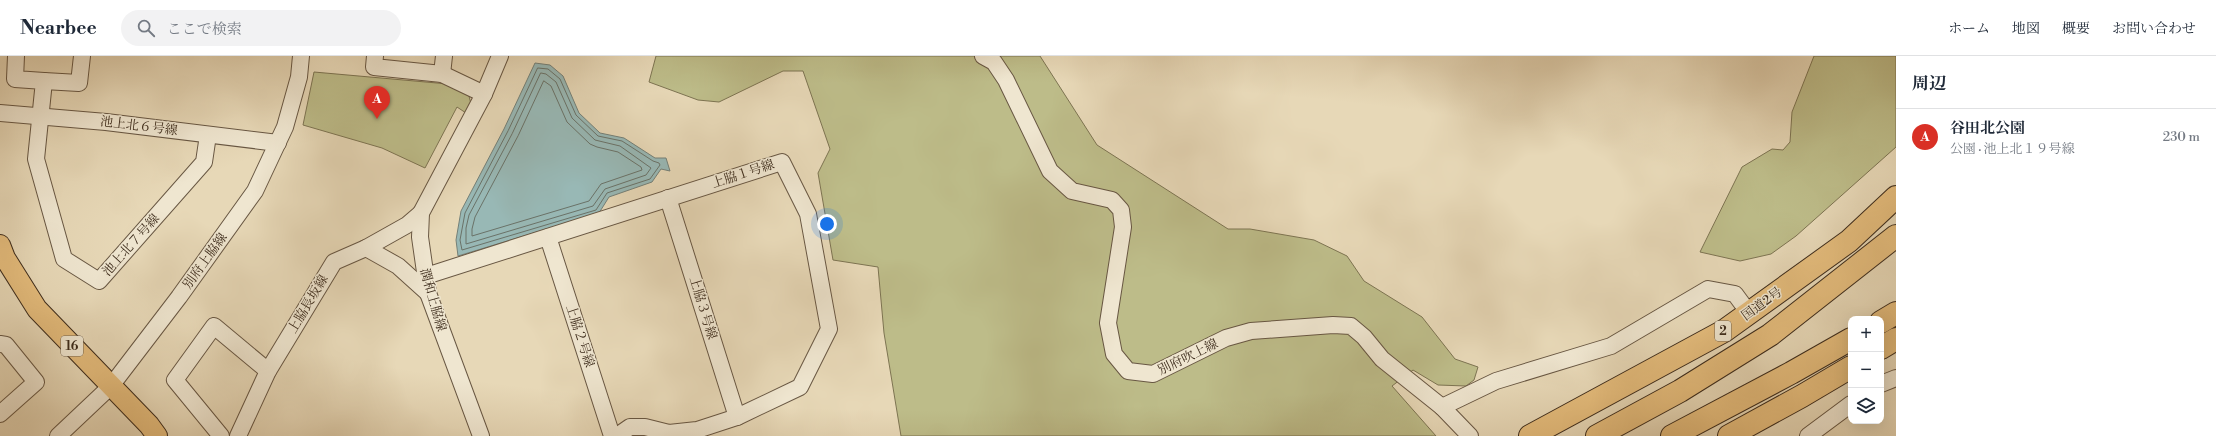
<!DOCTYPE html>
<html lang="ja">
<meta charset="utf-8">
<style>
:root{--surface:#fff;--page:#f2f2f3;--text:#1f2937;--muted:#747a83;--line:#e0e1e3;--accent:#d93025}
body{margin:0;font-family:"Libre Bodoni","Noto Serif JP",serif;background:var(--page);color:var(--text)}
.controls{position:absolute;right:12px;bottom:12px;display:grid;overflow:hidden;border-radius:8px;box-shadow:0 4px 16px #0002}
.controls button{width:36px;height:36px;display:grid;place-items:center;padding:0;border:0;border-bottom:1px solid var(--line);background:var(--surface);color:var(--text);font:20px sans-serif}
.you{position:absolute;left:827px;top:168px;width:14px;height:14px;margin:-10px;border:3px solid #fff;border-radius:50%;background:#1a73e8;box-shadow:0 0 0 6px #1a73e833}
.badge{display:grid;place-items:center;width:26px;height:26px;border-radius:50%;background:var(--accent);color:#fff;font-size:13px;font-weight:700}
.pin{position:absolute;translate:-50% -33px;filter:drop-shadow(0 1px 2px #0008)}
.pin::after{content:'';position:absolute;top:21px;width:14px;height:12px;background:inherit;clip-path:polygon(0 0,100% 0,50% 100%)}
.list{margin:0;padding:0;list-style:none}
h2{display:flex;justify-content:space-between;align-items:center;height:52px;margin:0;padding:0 16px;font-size:17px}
h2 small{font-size:13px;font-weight:400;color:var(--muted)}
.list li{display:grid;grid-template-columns:26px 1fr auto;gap:12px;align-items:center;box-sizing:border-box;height:56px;padding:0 16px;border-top:1px solid var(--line)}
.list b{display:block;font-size:15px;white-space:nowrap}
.list p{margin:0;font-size:13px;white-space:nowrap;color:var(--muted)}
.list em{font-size:13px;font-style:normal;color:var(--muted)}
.icon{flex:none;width:22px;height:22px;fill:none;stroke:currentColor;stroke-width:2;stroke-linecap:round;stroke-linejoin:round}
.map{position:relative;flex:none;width:1896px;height:380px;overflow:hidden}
header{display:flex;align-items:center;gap:24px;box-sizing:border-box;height:56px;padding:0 20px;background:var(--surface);border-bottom:1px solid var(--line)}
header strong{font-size:19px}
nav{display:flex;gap:22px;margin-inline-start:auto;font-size:14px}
.search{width:280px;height:36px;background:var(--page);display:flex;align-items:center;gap:10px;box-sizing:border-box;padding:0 14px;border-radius:22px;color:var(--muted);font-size:15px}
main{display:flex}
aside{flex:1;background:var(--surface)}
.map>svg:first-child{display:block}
.green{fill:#bdbc89;stroke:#7d7452}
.water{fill:#98b8b5;stroke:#748078}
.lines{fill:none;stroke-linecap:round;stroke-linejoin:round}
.shore{stroke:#6a7268;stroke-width:1}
.minor-casing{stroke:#685743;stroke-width:18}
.major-casing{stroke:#3d2c1c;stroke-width:22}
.highway-casing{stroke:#3d2c1c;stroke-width:24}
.minor{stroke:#efe6d0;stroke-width:16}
.major{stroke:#e4bc7c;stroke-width:20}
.highway{stroke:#e4bc7c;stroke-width:22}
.labels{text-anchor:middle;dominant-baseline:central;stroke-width:3;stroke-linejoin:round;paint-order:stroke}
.shield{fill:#efe6d0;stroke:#726452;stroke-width:1}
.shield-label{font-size:12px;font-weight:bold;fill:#3d2c1c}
.street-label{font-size:13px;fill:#3d2c1c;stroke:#efe6d0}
</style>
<header>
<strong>Nearbee</strong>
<div class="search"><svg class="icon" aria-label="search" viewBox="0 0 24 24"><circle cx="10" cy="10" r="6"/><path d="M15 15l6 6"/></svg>ここで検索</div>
<nav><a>ホーム</a><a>地図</a><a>概要</a><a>お問い合わせ</a></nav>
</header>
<main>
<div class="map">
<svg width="1896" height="380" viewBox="0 0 1896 380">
<rect width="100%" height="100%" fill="#e7d8b7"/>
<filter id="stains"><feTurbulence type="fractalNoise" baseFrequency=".005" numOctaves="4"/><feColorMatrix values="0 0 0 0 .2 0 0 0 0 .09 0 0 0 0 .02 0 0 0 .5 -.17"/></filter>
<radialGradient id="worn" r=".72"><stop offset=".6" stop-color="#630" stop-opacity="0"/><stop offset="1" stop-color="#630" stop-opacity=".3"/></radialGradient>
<g class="green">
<path d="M 656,0 L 1040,0 L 1097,89 L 1228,173 L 1250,173 L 1314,184 L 1347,200 L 1364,225 L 1422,261 L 1455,303 L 1478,311 L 1474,324 L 1466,330 L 1438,329 L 1413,314 L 1392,330 L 1436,380 L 901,380 L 884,277 L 878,211 L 833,204 L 818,117 L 830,93 L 803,15 L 783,15 L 719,46 L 698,44 L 649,26 Z"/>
<path d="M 1814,0 L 1896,0 L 1896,91 L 1796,180 L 1771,198 L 1740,205 L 1700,196 L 1742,111 L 1772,93 L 1783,94 L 1790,86 L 1792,56 Z"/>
<path d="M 314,16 L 448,28 L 469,40 L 471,48 L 466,57 L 457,51 L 425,112 L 382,92 L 303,69 Z"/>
</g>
<path class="water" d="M 535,7 L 550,9 L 563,20 L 579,57 L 600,77 L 624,82 L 655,102 L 666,102 L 670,115 L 661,113 L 652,126 L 609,141 L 599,157 L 458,200 L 456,184 L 461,155 L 504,73 Z"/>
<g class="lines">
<g class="shore">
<path d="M 538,12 L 548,13 L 560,23 L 576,59 L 598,80 L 622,85 L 653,105 L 659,107 L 660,109 L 650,123 L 607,137 L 596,154 L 462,194 L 460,184 L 465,157 L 508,75 Z"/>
<path d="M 541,17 L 546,18 L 556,26 L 572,62 L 595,84 L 620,90 L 651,112 L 646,119 L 605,133 L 593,150 L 466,188 L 466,172 L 469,159 L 512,78 Z"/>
<path d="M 544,25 L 551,30 L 567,66 L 590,88 L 597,91 L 618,96 L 641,111 L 642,114 L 601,128 L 589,145 L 472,180 L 472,173 L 475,161 L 518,80 Z"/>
</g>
<g class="minor-casing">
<g id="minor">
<path d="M 16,0 L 15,23 L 44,25 L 36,103 L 64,203 L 99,225 L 204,106 L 208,79"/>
<path d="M 375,0 L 374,11 L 442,18 L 484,38"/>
<path d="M 983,0 L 994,6 L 1006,24 L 1050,115 L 1072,135 L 1112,144 L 1121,154 L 1123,171 L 1108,267 L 1114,298 L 1128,315 L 1153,318 L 1226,282 L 1251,275 L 1333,269 L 1351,270 L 1364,281 L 1382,303 L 1442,351 L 1470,380"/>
<path d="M 442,18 L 444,0"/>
<path d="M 44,25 L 79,27 L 82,0"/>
<path d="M 0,57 L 106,66 L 278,87"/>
<path d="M 668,142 L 737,361"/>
<path d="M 548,181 L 612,380"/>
<path d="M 366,192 L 398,210 L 428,237"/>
<path d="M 426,220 L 782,106 L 808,158 L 829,273 L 800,331 L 737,361 L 697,374 L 669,377 L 645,371 L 630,371 L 617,380"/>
<path d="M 0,288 L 6,289 L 36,326 L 0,358"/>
<path d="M 1881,328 L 1896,322"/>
<path d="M 1442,351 L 1496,325 L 1611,290 L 1708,233 L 1735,238 L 1749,257"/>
<path d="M 58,380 L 111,330 L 179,241 L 255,135 L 285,71 L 299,21 L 301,0"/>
<path d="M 221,380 L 175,324 L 214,270 L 268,315"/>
<path d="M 238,380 L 268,315 L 334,206 L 366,192 L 407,169 L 421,157"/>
<path d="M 481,380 L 428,237 L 420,181 L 421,157 L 484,38 L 500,0"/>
<path d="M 1808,380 L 1851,348"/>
</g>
</g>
<g class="major-casing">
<path id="major" d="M 0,189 L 5,202 L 37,253 L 149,369 L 157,380"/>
</g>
<g class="highway-casing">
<g id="highway">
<path d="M 1881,266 L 1896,257"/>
<path d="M 1881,292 L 1896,283"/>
<path d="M 1530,380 L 1724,275 L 1849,185 L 1896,141"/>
<path d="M 1597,380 L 1680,335 L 1770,279 L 1896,180"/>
<path d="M 1672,380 L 1791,317 L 1851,283"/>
<path d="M 1729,380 L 1802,340 L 1851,311"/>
</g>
</g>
<use href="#minor" class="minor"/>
<use href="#major" class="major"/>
<use href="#highway" class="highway"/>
</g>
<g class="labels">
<g class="shield">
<rect x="1715" y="265" width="16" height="20" rx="3"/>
<rect x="61" y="280" width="22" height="20" rx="3"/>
</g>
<g class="shield-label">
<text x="1723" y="275">2</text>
<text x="72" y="290">16</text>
</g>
<g class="street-label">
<text transform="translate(139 70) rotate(7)">池上北６号線</text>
<text transform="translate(743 118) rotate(-18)">上脇１号線</text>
<text transform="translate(131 189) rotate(-48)">池上北７号線</text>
<text transform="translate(205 205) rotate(-54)">別府上脇線</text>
<text transform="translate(433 244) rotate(74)">潤和上脇線</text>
<text transform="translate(308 248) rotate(-59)">上脇長坂線</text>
<text transform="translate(1762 248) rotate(-36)">国道2号</text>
<text transform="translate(703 252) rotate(73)">上脇３号線</text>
<text transform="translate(580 280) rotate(72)">上脇２号線</text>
<text transform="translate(1188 301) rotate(-26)">別府吹上線</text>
</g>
</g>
<rect width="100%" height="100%" filter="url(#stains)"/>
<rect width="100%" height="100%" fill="url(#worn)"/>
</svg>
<div class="controls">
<button>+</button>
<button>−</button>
<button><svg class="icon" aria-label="layers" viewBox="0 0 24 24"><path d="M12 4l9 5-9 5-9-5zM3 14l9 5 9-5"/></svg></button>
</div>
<div class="you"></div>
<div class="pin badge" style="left:377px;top:63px">A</div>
</div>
<aside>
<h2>周辺<small></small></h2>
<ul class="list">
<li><span class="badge">A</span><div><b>谷田北公園</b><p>公園 · 池上北１９号線</p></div><em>230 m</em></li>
</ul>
</aside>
</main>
